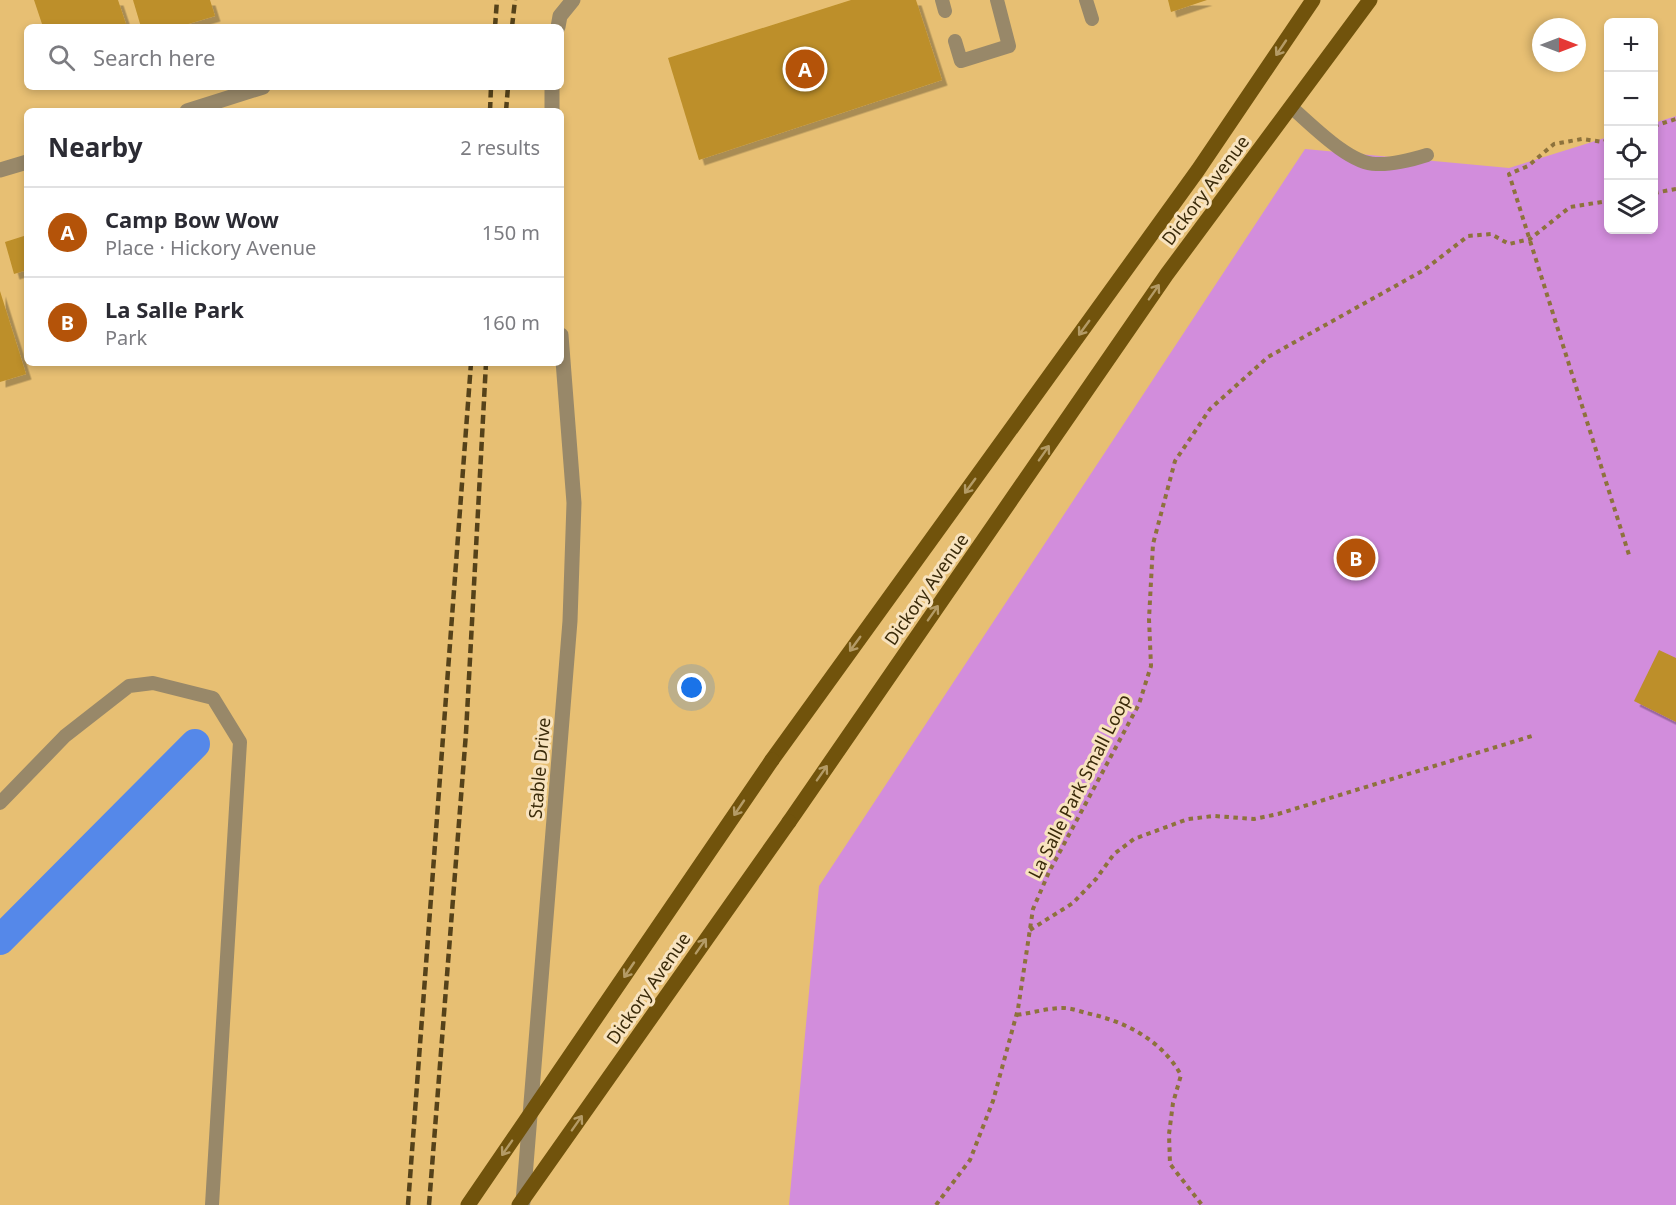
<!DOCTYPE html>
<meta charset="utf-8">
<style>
:root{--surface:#fff;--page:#f7f7f7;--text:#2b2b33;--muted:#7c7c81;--line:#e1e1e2;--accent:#b45309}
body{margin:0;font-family:"Noto Sans",sans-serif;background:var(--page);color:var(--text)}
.controls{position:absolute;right:18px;top:18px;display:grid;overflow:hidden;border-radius:9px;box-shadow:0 3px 9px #0003}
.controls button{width:54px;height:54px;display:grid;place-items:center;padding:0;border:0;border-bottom:2px solid var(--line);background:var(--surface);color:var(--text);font:30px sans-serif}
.compass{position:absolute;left:1532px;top:18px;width:54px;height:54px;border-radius:50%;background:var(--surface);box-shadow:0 3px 9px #0003;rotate:90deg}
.you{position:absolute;left:692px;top:688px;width:21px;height:21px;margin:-15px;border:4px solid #fff;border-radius:50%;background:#1a73e8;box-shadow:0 0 0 9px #1a73e833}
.badge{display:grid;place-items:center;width:39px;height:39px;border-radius:50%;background:var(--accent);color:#fff;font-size:20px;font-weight:700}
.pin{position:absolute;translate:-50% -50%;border:3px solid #fff;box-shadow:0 2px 6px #0006}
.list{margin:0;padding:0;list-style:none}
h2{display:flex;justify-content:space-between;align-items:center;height:78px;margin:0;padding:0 24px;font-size:26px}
h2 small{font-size:20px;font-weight:400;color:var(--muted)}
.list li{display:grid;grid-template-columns:39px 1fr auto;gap:18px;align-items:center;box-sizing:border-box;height:90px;padding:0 24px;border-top:2px solid var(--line)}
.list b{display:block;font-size:22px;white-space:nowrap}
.list p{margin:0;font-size:20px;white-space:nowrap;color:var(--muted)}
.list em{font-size:20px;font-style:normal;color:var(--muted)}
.icon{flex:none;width:33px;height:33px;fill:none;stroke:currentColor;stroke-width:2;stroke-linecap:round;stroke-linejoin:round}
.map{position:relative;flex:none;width:1676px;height:1205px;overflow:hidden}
.search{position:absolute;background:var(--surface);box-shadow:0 3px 9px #0003;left:24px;top:24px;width:540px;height:66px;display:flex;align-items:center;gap:15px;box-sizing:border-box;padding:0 21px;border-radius:9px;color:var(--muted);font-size:22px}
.panel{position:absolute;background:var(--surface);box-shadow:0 3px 9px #0003;left:24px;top:108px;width:540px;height:258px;border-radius:9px}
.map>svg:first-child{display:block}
.green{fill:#d28ddc}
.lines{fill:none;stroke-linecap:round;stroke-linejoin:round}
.canal{stroke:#5588e9;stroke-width:30}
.building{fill:#bd8f29;filter:url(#shadow)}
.path{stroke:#8d723c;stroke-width:4;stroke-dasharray:4.5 4.5;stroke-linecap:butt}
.service{stroke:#988869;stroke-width:14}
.minor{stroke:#988869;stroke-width:15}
.primary{stroke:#71530c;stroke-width:15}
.rail{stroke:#55421a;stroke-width:4.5;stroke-dasharray:9 4.5;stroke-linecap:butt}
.primary-bridge{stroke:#71530c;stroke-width:15}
.oneway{stroke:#b49b66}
.labels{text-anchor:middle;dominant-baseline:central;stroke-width:6;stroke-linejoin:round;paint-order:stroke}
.street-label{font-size:18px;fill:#3b2b0a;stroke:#f8e3bf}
</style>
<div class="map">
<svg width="1676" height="1205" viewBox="0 0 1676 1205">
<defs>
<filter id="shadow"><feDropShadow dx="5.5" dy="5.5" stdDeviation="0" flood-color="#0004"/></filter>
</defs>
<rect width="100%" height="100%" fill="#e7bf73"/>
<path class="green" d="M 1676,116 L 1676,1205 L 789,1205 L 819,886 L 1305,149 L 1509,168 L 1608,137 L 1608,230 L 1654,230 L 1654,123 Z"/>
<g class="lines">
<path class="canal" d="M 0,940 L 195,744"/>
</g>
<g class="building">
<path d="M 34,0 L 118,0 L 126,24 L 115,27 L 43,27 Z"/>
<path d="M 133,0 L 210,0 L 215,16 L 178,27 L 141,27 Z"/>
<path d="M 851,0 L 916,0 L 942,80 L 699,160 L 668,58 Z"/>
<path d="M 1168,0 L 1207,0 L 1171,12 Z"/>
<path d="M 27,235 L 27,270 L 14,274 L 5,242 Z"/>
<path d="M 0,291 L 26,374 L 0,382 Z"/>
<path d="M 1659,650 L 1676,658 L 1676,722 L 1634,701 Z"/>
</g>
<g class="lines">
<g class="path">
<path d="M 1654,126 L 1676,119"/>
<path d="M 1608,140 L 1603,142 L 1582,139 L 1554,144 L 1528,166 L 1509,174 L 1630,558"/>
<path d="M 1654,193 L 1676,189"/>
<path d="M 1030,930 L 1073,903 L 1096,879 L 1114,854 L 1134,839 L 1188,819 L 1214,816 L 1254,819 L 1278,814 L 1532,736"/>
<path d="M 1017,1015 C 1032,1013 1047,1008 1063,1008 C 1071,1008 1079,1011 1086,1013 C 1124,1021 1161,1039 1181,1075 L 1173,1103 L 1169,1134 L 1170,1164 L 1202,1205"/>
<path d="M 936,1205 L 970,1160 L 993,1101 L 1018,1009 L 1033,909 L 1049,872 L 1139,704 L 1151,666 L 1149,619 L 1153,544 L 1175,461 L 1210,409 L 1268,357 L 1424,270 L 1468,236 L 1491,234 L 1509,244 L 1530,239 L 1570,207 L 1608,201"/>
</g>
<g class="service">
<path d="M 942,0 L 945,11"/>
<path d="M 1086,0 L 1092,19"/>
<path d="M 955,41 L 961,61 L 1009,46 L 997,0"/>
<path d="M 1291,107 C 1311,124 1349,164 1376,164 C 1392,165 1411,160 1427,155"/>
<path d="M 0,803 L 65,736 L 129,686 L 153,683 L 213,698 L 240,742 L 212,1205"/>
</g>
<g class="minor">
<path d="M 558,27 L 560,16 L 573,0"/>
<path d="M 187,111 L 263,87"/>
<path d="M 552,111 L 552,87"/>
<path d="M 0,170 L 27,162"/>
<path d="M 523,1202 L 570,621 L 574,503 L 561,335"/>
</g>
<g class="primary">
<path d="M 772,760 L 1198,170 L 1313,0"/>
<path d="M 789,822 L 1167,274 L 1370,0"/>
</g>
<g class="rail">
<path d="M 495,27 L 497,0"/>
<path d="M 512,27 L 515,0"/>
<path d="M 490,111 L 491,87"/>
<path d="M 506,111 L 508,87"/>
<path d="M 408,1205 L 471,363"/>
<path d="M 429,1205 L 466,733 L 486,363"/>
</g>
<g class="primary-bridge">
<path d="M 468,1205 L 772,760"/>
<path d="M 519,1205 L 789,822"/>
</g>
</g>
<defs><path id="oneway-shaft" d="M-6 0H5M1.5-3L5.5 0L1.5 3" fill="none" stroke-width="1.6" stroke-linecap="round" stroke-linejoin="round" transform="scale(1.5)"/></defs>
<g class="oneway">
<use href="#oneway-shaft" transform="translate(1281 48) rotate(124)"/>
<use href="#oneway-shaft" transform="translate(1154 292) rotate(-55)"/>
<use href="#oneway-shaft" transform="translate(1084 328) rotate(126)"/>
<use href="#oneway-shaft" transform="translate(1044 453) rotate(-55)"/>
<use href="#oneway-shaft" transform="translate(970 486) rotate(126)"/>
<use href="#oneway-shaft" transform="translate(933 613) rotate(-55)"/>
<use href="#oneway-shaft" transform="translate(855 644) rotate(126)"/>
<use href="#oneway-shaft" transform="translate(822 773) rotate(-55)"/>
<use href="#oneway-shaft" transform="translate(739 808) rotate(124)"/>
<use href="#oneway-shaft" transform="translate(701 946) rotate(-55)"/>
<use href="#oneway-shaft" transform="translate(629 970) rotate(124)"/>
<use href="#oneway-shaft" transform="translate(577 1123) rotate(-55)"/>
<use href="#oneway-shaft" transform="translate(507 1148) rotate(125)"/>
</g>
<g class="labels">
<g class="street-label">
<text transform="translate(1205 190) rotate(-53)">Dickory Avenue</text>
<text transform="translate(926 589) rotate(-55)">Dickory Avenue</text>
<text transform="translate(539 768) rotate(-85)">Stable Drive</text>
<text transform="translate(1079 786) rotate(-63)">La Salle Park Small Loop</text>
<text transform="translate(648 988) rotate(-55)">Dickory Avenue</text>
</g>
</g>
</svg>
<div class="controls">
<button>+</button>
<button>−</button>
<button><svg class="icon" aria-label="locate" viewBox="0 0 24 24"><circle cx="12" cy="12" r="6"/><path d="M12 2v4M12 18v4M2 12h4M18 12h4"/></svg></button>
<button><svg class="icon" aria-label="layers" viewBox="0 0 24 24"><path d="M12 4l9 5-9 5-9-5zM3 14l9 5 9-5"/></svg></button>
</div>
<svg class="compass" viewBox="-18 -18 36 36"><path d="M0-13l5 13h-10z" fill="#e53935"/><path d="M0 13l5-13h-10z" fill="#7c7c81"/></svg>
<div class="you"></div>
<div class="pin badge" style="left:805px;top:69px">A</div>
<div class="pin badge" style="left:1356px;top:558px">B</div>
<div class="search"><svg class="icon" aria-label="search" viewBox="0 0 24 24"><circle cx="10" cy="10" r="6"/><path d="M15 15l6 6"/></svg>Search here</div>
<section class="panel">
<h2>Nearby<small>2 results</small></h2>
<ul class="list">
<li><span class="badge">A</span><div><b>Camp Bow Wow</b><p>Place · Hickory Avenue</p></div><em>150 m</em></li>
<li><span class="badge">B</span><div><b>La Salle Park</b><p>Park</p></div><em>160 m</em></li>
</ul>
</section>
</div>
